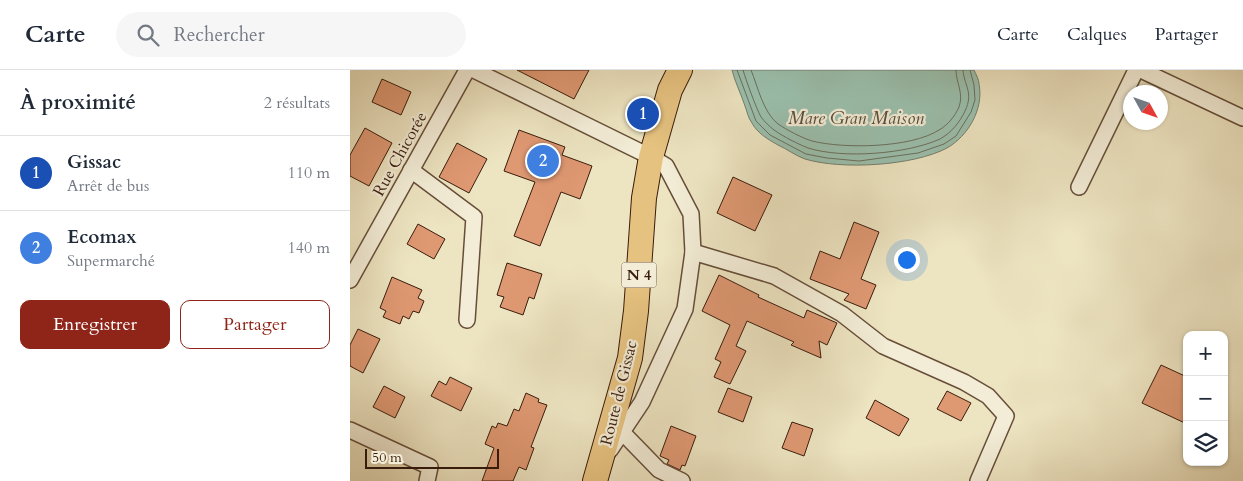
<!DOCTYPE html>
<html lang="fr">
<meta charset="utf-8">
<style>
:root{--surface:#fff;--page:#f6f6f7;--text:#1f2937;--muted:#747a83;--line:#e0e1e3;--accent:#8f2418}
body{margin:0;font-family:Cardo,serif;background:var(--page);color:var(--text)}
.controls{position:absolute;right:15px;bottom:15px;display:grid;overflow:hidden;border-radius:10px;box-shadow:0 1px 4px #0004}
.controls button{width:45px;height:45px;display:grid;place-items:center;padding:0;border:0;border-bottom:1px solid var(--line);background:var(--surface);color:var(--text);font:25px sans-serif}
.compass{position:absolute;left:773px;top:15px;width:45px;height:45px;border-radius:50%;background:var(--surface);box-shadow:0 1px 4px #0004;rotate:130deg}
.scale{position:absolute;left:15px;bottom:12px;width:134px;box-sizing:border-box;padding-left:5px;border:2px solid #3a1c0c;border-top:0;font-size:14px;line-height:18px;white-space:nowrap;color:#3a1c0c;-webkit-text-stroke:4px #f3edd7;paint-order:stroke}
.you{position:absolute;left:556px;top:189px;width:18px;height:18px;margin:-12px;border:4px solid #fff;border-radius:50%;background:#1a73e8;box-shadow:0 0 0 8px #1a73e833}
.badge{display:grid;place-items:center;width:32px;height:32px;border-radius:50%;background:var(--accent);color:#fff;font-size:16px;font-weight:700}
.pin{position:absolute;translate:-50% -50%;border:2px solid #fff;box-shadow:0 1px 5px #0006}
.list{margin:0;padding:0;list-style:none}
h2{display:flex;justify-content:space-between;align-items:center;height:65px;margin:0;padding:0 20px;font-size:21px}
h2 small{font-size:16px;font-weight:400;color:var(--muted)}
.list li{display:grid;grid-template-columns:32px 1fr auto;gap:15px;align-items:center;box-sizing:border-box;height:75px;padding:0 20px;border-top:1px solid var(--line)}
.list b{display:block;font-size:19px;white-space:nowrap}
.list p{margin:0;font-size:16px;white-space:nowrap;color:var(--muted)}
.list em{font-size:16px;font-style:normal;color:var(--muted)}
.actions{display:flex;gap:10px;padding:15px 20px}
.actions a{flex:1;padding:11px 0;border:1px solid var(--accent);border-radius:10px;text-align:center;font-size:18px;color:var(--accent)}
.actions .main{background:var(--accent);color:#fff}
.icon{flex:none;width:28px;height:28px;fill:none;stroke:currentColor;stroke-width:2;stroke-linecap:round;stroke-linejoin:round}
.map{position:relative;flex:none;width:893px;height:411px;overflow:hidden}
header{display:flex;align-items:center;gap:30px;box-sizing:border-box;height:70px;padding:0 25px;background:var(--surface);border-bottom:1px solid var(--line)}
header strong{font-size:24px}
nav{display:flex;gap:28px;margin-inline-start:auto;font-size:18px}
.search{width:350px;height:45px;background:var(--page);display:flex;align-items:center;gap:12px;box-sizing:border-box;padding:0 18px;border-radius:28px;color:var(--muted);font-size:19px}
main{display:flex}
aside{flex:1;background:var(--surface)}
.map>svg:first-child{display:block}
.water{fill:#9abfad;stroke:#747e6d}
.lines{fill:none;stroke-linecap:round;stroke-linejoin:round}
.shore{stroke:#6a6e5c;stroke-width:1}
.building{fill:#de9872;stroke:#3a1c0c}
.street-casing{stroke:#674e39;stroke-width:18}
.primary-casing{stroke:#3a1c0c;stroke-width:26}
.street{stroke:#f3edd7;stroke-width:15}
.primary{stroke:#e6c280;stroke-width:24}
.labels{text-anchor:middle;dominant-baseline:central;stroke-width:4.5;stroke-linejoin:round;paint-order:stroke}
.shield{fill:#f3edd7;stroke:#725b49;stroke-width:1}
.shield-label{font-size:15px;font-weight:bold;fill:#3a1c0c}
.street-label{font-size:16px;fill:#3a1c0c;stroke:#f3edd7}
.water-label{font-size:18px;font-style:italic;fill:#574d3c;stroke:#f3edd7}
</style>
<header>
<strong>Carte</strong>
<div class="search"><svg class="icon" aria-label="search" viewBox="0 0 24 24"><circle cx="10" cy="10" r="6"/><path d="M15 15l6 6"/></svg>Rechercher</div>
<nav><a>Carte</a><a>Calques</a><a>Partager</a></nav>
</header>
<main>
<aside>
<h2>À proximité<small>2 résultats</small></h2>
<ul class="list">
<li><span class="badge" style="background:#1a4fb4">1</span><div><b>Gissac</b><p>Arrêt de bus</p></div><em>110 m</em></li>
<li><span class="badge" style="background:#3f7fe0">2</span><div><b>Ecomax</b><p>Supermarché</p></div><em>140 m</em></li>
</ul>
<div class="actions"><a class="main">Enregistrer</a><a>Partager</a></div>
</aside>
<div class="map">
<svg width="893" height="411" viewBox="0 0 893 411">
<rect width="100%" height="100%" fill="#ede4c1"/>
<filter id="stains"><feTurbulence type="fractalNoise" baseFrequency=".004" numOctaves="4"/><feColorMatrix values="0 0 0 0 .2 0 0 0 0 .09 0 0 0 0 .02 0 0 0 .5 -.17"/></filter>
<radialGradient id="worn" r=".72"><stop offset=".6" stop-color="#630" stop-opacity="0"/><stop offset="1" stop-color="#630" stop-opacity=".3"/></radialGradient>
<path class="water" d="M 382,0 L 624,0 C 626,5 629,9 629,14 C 634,39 618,66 597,78 C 563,96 491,100 455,89 C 446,86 437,79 428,75 C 419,70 407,63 402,53 C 398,48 397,41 395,36 C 391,24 385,12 382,0 Z"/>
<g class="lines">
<g class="shore">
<path d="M 387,0 L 406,51 L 420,65 L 456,84 L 477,88 L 509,91 L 568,83 L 594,74 L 606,66 L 621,42 L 625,30 L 624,15 L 620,0"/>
<path d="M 393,0 C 396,10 406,38 411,47 C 414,51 420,57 424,60 C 434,67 448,74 458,78 C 493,89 557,84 590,69 C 601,63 610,52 615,41 C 624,22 614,16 613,0"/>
<path d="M 401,0 C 408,17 413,42 428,54 C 437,60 452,68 462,71 C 494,79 561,78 589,60 C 598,55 605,46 609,37 C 614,23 606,13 606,0"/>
</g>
</g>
<g class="building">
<path d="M 167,0 L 239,0 L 224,29 Z"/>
<path d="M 32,9 L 61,22 L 51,45 L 22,32 Z"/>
<path d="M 15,58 L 42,73 L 19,116 L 0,106 L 0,85 Z"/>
<path d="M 169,60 L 215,77 L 212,85 L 242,96 L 230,129 L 211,122 L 190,176 L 164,166 L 185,112 L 154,101 Z"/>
<path d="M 107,73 L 137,89 L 119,123 L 89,107 Z"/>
<path d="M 383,107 L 422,125 L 405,161 L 367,143 Z"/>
<path d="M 504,152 L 529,162 L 511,209 L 526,215 L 516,239 L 494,230 L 499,224 L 460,209 L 470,181 L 490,189 Z"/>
<path d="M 68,154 L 95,169 L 84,189 L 57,174 Z"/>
<path d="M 157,193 L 192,204 L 184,229 L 179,227 L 173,245 L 150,237 L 154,227 L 147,225 Z"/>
<path d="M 369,205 L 409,225 L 408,227 L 454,248 L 457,240 L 487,253 L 477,275 L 469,271 L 471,288 L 441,275 L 444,272 L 397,251 L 386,276 L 396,281 L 380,314 L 364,307 L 371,292 L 365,289 L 380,255 L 352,241 Z"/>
<path d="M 42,207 L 72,220 L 68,228 L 74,231 L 69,243 L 63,241 L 59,249 L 53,246 L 50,254 L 33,247 L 36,241 L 30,238 Z"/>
<path d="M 8,259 L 30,269 L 13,303 L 0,296 L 0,275 Z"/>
<path d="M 811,295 L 837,307 L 837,354 L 792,333 Z"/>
<path d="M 100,307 L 122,318 L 111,341 L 81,326 L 89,311 L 96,315 Z"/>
<path d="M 34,316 L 55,327 L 45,348 L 23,337 Z"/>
<path d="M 378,318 L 402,327 L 393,352 L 368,342 Z"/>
<path d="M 597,321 L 621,333 L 611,351 L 587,339 Z"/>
<path d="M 176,323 L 189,329 L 188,332 L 197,335 L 181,377 L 184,378 L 176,400 L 169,397 L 163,411 L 132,411 L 144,378 L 135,374 L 142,356 L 146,358 L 148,353 L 157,356 L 164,339 L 169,341 Z"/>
<path d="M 525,330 L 559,349 L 549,366 L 516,348 Z"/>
<path d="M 442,352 L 463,359 L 454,386 L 432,378 Z"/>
<path d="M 321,356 L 346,366 L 335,396 L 332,395 L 330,400 L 317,394 L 319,390 L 310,386 Z"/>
</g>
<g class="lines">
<g class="street-casing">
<g id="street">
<path d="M 124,0 L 301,87 L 316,96 L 341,144 L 343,182 L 335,239 L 292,332 L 260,380"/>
<path d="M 791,0 L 893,48"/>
<path d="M 61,100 L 124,147 L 117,250"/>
<path d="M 729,117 L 786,0"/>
<path d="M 343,182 L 424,206 L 492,244 L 533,276 L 614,312 L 638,326 L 656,346 L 628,411"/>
<path d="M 0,210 L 117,0"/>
<path d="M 0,360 L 80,397 L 77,411"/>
<path d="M 272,362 L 309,400 L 332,411"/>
</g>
</g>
<g class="primary-casing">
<path id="primary" d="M 245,411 L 280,288 L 286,241 L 294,128 L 301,87 L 320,20 L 330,0"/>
</g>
<use href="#street" class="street"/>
<use href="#primary" class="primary"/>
</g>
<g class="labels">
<rect class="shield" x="271.5" y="192.5" width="35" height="25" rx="4"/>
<g class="shield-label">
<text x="289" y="205">N 4</text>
</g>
<g class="street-label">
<text transform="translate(50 84) rotate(-61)">Rue Chicorée</text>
<text transform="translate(269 323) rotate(-76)">Route de Gissac</text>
</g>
<g class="water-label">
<text x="506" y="48">Mare Gran Maison</text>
</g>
</g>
<rect width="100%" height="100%" filter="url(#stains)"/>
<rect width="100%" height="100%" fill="url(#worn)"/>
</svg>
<div class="controls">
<button>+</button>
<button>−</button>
<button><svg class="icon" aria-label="layers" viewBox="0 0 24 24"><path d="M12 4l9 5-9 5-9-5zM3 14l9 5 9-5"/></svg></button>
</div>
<svg class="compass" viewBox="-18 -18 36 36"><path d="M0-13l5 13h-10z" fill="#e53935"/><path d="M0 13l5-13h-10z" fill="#747a83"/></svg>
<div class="scale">50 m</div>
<div class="you"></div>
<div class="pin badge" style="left:293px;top:44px;background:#1a4fb4">1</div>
<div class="pin badge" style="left:193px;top:91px;background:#3f7fe0">2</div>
</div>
</main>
